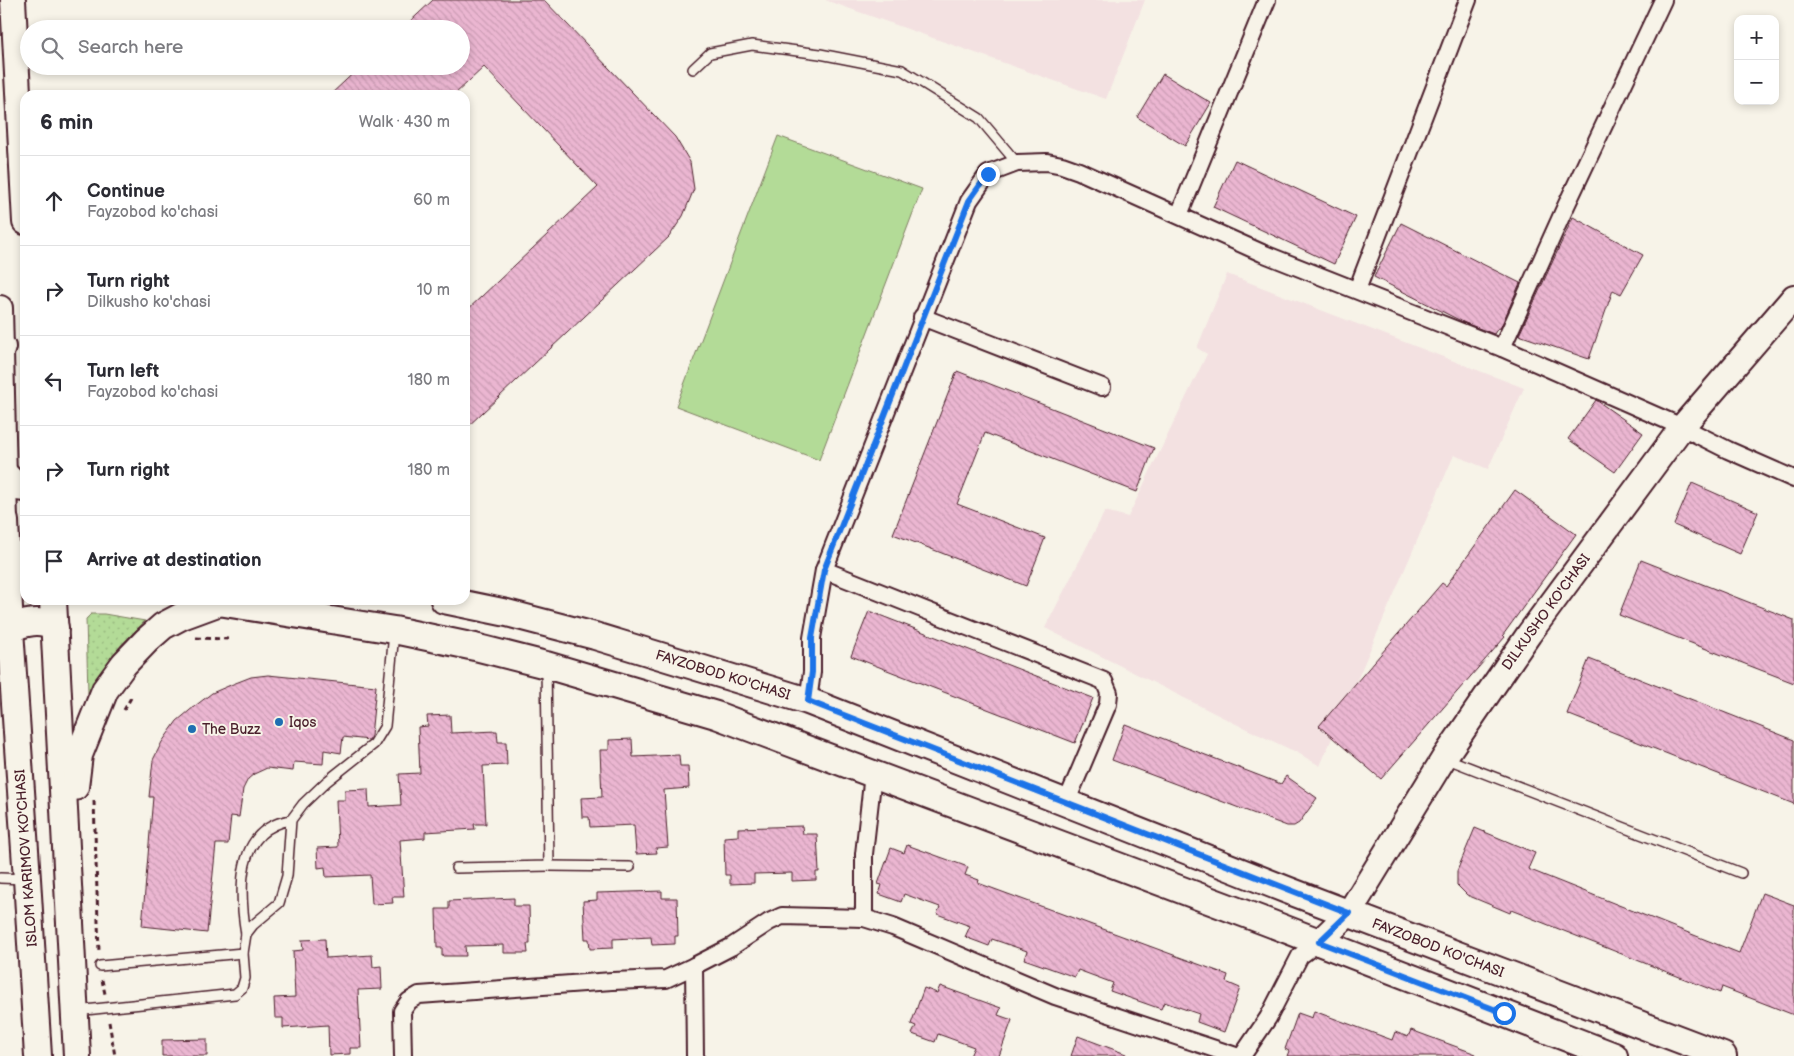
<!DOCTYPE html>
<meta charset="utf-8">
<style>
:root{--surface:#fff;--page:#f7f7f7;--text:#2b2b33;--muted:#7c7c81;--line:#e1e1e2}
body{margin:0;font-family:"Balsamiq Sans",sans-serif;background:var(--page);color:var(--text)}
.controls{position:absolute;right:15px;top:15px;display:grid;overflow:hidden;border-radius:10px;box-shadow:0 2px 8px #0003}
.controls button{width:45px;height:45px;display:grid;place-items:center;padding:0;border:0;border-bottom:1px solid var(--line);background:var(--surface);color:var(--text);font:25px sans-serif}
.stop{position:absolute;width:15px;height:15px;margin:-11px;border:4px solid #1a73e8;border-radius:50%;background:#fff}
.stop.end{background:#1a73e8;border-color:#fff;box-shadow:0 1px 5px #0008}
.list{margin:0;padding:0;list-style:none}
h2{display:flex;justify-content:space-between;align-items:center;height:65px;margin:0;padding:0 20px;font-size:21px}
h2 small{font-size:16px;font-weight:400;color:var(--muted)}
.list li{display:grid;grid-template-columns:32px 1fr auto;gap:15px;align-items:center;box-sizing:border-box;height:90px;padding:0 20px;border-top:1px solid var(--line)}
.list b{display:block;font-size:19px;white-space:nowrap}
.list p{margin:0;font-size:16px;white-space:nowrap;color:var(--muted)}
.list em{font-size:16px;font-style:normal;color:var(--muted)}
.icon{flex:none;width:28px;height:28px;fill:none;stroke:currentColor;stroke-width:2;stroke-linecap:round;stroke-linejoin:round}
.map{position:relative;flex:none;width:1794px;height:1056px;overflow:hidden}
.search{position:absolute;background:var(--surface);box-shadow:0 2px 8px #0003;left:20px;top:20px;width:450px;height:55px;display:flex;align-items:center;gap:12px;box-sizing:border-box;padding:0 18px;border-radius:28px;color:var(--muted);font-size:19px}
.panel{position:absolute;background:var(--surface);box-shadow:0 2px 8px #0003;left:20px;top:90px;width:450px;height:515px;border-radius:15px}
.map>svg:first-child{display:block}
.built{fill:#f3e1e1}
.grass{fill:url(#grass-dots);stroke:#7e7d61}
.garden{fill:#b3db97;stroke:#7e7d61}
.building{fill:url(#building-back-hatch);stroke:#4a1f2b}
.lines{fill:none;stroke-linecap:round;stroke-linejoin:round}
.lane-casing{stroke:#4a1f2b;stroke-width:12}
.street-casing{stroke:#4a1f2b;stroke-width:20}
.secondary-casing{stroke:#4a1f2b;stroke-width:28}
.primary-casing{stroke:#4a1f2b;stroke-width:30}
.path{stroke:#4a1f2b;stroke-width:3;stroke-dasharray:5 4;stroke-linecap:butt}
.lane{stroke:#f7f3e8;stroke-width:9}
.street{stroke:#f7f3e8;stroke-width:16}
.secondary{stroke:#f7f3e8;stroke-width:24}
.primary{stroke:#f7f3e8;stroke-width:26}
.route{stroke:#1a73e8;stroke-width:6}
.poi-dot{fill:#1f6fb2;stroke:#f7f3e8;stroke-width:2}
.labels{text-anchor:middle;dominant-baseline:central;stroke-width:4;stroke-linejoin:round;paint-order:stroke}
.street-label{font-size:14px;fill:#4a1f2b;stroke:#f7f3e8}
.poi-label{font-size:14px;fill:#4a1f2b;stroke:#f7f3e8;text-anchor:start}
</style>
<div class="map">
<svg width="1794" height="1056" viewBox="0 0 1794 1056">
<defs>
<pattern id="grass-dots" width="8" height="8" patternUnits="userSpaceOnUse" patternTransform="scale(1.25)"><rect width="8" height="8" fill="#b3db97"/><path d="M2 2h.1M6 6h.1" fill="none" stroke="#9bbc82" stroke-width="1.8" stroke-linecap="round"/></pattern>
<pattern id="building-back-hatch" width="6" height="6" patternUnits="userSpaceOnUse" patternTransform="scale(1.25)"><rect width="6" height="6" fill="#ebb6d1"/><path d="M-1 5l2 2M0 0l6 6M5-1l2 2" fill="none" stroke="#cb9cb4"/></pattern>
</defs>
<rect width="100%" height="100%" fill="#f7f3e8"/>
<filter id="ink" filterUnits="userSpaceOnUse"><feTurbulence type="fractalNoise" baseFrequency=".02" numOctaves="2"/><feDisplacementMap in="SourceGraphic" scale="10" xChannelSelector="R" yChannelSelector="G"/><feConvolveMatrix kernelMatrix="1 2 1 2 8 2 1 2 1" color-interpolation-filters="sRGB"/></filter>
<g filter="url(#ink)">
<g class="built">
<path d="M 825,0 L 1145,0 L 1106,99 Z"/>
<path d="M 1227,274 L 1524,388 L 1488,469 L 1454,455 L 1320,766 L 1298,753 L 1234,723 L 1045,628 L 1105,511 L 1128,517 L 1207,354 L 1197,348 Z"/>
</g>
<path class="grass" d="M 91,614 L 104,614 L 145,621 L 121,645 L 88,693 L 86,619 Z"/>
<path class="garden" d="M 778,136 L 922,189 L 819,460 L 676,406 Z"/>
<g class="building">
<path d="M 433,0 L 544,0 L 675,137 L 690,162 L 694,189 L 683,216 L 669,237 L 465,429 L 465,312 L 598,187 L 484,67 L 454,95 L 330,95 L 361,66 L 461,66 L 461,29 L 402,29 Z"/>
<path d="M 1163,74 L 1211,103 L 1185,146 L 1137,117 Z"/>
<path d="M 1235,160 L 1356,217 L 1334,264 L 1213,207 Z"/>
<path d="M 1573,217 L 1643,255 L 1621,294 L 1613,290 L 1589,359 L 1519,335 Z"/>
<path d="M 1401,223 L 1520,283 L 1500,329 L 1498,328 L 1494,334 L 1465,323 L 1374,277 Z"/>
<path d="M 957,371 L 1154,448 L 1137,492 L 985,433 L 957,504 L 1045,538 L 1026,586 L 893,534 Z"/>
<path d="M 1596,400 L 1643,433 L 1615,472 L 1568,439 Z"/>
<path d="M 1692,483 L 1758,512 L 1740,554 L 1674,525 Z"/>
<path d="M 1515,490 L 1576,534 L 1503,635 L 1505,637 L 1381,779 L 1319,726 L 1442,583 L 1446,586 Z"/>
<path d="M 1641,560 L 1794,620 L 1794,683 L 1619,615 Z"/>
<path d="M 869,611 L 1093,698 L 1075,743 L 851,656 Z"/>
<path d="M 1589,659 L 1794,740 L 1794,804 L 1567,714 Z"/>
<path d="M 268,675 L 376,686 L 371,736 L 369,740 L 343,737 L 341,753 L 324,750 L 323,764 L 294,762 L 293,771 L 267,768 L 254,774 L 248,779 L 243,789 L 239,817 L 231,816 L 228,844 L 216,844 L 207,933 L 142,926 L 153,797 L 149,797 L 153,760 L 162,742 L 177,721 L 195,706 L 212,693 L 233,684 L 251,677 Z"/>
<path d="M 450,715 L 451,733 L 497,731 L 498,742 L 506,742 L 507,765 L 483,766 L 486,824 L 474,824 L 475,829 L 425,832 L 425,838 L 400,840 L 404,897 L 392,897 L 393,903 L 372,904 L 370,875 L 326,877 L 325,867 L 318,868 L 317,848 L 338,847 L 336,800 L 345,800 L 345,790 L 368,789 L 369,807 L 401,805 L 399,774 L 420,773 L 418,727 L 428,726 L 427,716 Z"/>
<path d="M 1125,724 L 1281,784 L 1286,776 L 1317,798 L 1299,823 L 1294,826 L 1287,826 L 1112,760 Z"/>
<path d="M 632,739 L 633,757 L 679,755 L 680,766 L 688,766 L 689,788 L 664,790 L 668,847 L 656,848 L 657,853 L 636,854 L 634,825 L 590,827 L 589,817 L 582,817 L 581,798 L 602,797 L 600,750 L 609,750 L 609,740 Z"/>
<path d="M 802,826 L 803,834 L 817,834 L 819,872 L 816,872 L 816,880 L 792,881 L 792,873 L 754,874 L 754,883 L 730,884 L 730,875 L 725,875 L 724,837 L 738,836 L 738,828 Z"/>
<path d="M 1475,828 L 1535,853 L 1528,869 L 1739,953 L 1762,893 L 1794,905 L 1794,1015 L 1722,987 L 1720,993 L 1511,910 L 1510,913 L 1467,895 L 1457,885 L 1457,871 Z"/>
<path d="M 907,845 L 968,867 L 965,875 L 979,880 L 978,883 L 1228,975 L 1226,982 L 1240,988 L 1224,1032 L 1197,1022 L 1199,1014 L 1164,1002 L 1161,1009 L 1110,991 L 1113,983 L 1078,970 L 1075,977 L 1024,959 L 1027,951 L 992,939 L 989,946 L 965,937 L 970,926 L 937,914 L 940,907 L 904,894 L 901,902 L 879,894 L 882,885 L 878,884 L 891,848 L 904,853 Z"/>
<path d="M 662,891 L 662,898 L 677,898 L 678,936 L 675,936 L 675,944 L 652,945 L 651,937 L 613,939 L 613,948 L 590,949 L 589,939 L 585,939 L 583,901 L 597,900 L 597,893 Z"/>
<path d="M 514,898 L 514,906 L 529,906 L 530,944 L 527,944 L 528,953 L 504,953 L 504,945 L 465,946 L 466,956 L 442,956 L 442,948 L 437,948 L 436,909 L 449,909 L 449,901 Z"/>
<path d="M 325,939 L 326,958 L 372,955 L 373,967 L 381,966 L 382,989 L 358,990 L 361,1048 L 350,1048 L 350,1054 L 329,1055 L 328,1025 L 283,1028 L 283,1018 L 275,1018 L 274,998 L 295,997 L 293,951 L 303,950 L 302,940 Z"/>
<path d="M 940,986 L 1001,1008 L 998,1015 L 1012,1020 L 999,1056 L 970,1056 L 974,1047 L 938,1034 L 935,1042 L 912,1034 L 916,1026 L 911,1024 L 924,988 L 937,993 Z"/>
<path d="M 1314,1011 L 1392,1040 L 1395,1032 L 1408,1037 L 1411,1030 L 1476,1054 L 1476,1056 L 1287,1056 L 1289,1051 L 1285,1049 L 1298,1013 L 1312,1018 Z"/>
<path d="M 1078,1036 L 1126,1054 L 1126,1056 L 1071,1056 Z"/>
<path d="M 207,1039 L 207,1056 L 162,1056 L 162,1040 Z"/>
</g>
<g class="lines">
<g class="lane-casing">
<g id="lane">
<path d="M 693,69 L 710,53 L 752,45 L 820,54 L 902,70 L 979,118 L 1017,163"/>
<path d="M 1445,758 L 1741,873"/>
<path d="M 549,866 L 630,867"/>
<path d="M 456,868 L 549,866 L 546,667"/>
<path d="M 0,878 L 25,879"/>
<path d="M 246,934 C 239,891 235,829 291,820"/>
<path d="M 100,966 L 243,953"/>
<path d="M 76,1011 L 235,994 L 242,988 L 245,978 L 243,953 L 246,934 L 253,925 L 279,903 L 287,876 L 291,820 L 303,804 L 326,782 L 374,744 L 385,726 L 394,633"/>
</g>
</g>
<g class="street-casing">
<g id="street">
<path d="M 1179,215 L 1267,0"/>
<path d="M 1357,290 L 1468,0"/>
<path d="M 922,317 L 1102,387"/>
<path d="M 1502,348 L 1565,208 L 1663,0"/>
<path d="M 824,570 L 1104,681 L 1109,693 L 1108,704 L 1066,803"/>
<path d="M 808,701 L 812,672 L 812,638 L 824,570 L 969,201 L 988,174 L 1017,163 L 1047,162 L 1062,165 L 1079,171 L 1262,253 L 1502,348 L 1682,427 L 1728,450 L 1794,479"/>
<path d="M 864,918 L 864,854 L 873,774"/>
<path d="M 694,966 L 695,1056"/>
<path d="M 403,1056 L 402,1011 L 409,1001 L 419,995 L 612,981 L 666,979 L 694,966 L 731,947 L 769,922 L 782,916 L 864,918 L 893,927 L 1055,996 L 1236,1056"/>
<path d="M 1242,1056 L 1268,1018 L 1300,956 L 1319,942"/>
</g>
</g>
<g class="secondary-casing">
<g id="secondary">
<path d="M 13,0 L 25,222"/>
<path d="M 0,308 L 5,521"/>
<path d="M 1319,942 L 1349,913 L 1444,758 L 1529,634 L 1682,427 L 1794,297"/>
</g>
</g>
<g class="primary-casing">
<g id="primary">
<path d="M 0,353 L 2,347"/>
<path d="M 3,472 L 17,487 L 25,488"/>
<path d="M 5,521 L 10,630 L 27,879 L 38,1056"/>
<path d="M 53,600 L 77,1056"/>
<path d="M 206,600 L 394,630 L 475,647 L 546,665 L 716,715 L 1267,922 L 1614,1056"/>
<path d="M 444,600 L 507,613 L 595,636 L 808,701 L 1287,890 L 1723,1056"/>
<path d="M 10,630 C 22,622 43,618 55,628"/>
<path d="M 75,787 L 79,755 L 105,690 L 124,664 L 147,640 L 163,626 L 182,616 L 220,602"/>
</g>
</g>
<g class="path">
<path d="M 196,638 L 228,639"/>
<path d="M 124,710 L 132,696"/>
<path d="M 94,801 L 99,952"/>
<path d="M 102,980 L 105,994"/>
<path d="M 109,1022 L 115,1056"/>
</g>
<use href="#lane" class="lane"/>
<use href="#street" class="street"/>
<use href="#secondary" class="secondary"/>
<use href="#primary" class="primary"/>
</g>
</g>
<g class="lines" filter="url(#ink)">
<path class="route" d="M 988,174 L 969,201 L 824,570 L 812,638 L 812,672 L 808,701 L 1349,913 L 1319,942 L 1504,1013"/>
</g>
<g class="poi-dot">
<circle cx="279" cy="722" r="5"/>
<circle cx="192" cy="729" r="5"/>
</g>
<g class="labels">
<g class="street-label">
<text transform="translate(1546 612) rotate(-54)">DILKUSHO KO'CHASI</text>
<text transform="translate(723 675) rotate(17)">FAYZOBOD KO'CHASI</text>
<text transform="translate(26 858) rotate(-94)">ISLOM KARIMOV KO'CHASI</text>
<text transform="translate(1438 948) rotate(21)">FAYZOBOD KO'CHASI</text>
</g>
<g class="poi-label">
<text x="289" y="722">Iqos</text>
<text x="202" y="729">The Buzz</text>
</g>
</g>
</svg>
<div class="controls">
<button>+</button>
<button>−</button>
</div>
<div class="stop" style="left:1504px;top:1013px"></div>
<div class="stop end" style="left:988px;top:174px"></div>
<div class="search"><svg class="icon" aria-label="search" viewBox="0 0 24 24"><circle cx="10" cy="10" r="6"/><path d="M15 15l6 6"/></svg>Search here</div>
<section class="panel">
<h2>6 min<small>Walk · 430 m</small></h2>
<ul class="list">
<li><svg class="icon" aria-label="ahead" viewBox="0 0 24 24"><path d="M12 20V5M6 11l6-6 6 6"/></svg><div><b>Continue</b><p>Fayzobod ko'chasi</p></div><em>60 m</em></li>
<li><svg class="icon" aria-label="right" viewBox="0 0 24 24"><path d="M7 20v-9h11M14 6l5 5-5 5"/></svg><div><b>Turn right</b><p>Dilkusho ko'chasi</p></div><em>10 m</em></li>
<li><svg class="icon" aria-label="left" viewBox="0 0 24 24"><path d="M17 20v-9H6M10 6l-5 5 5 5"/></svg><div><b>Turn left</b><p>Fayzobod ko'chasi</p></div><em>180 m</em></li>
<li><svg class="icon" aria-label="right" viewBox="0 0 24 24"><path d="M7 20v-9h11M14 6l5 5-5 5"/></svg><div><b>Turn right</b></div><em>180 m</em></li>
<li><svg class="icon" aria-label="arrive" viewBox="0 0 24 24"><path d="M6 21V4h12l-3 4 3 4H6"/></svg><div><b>Arrive at destination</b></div></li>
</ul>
</section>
</div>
